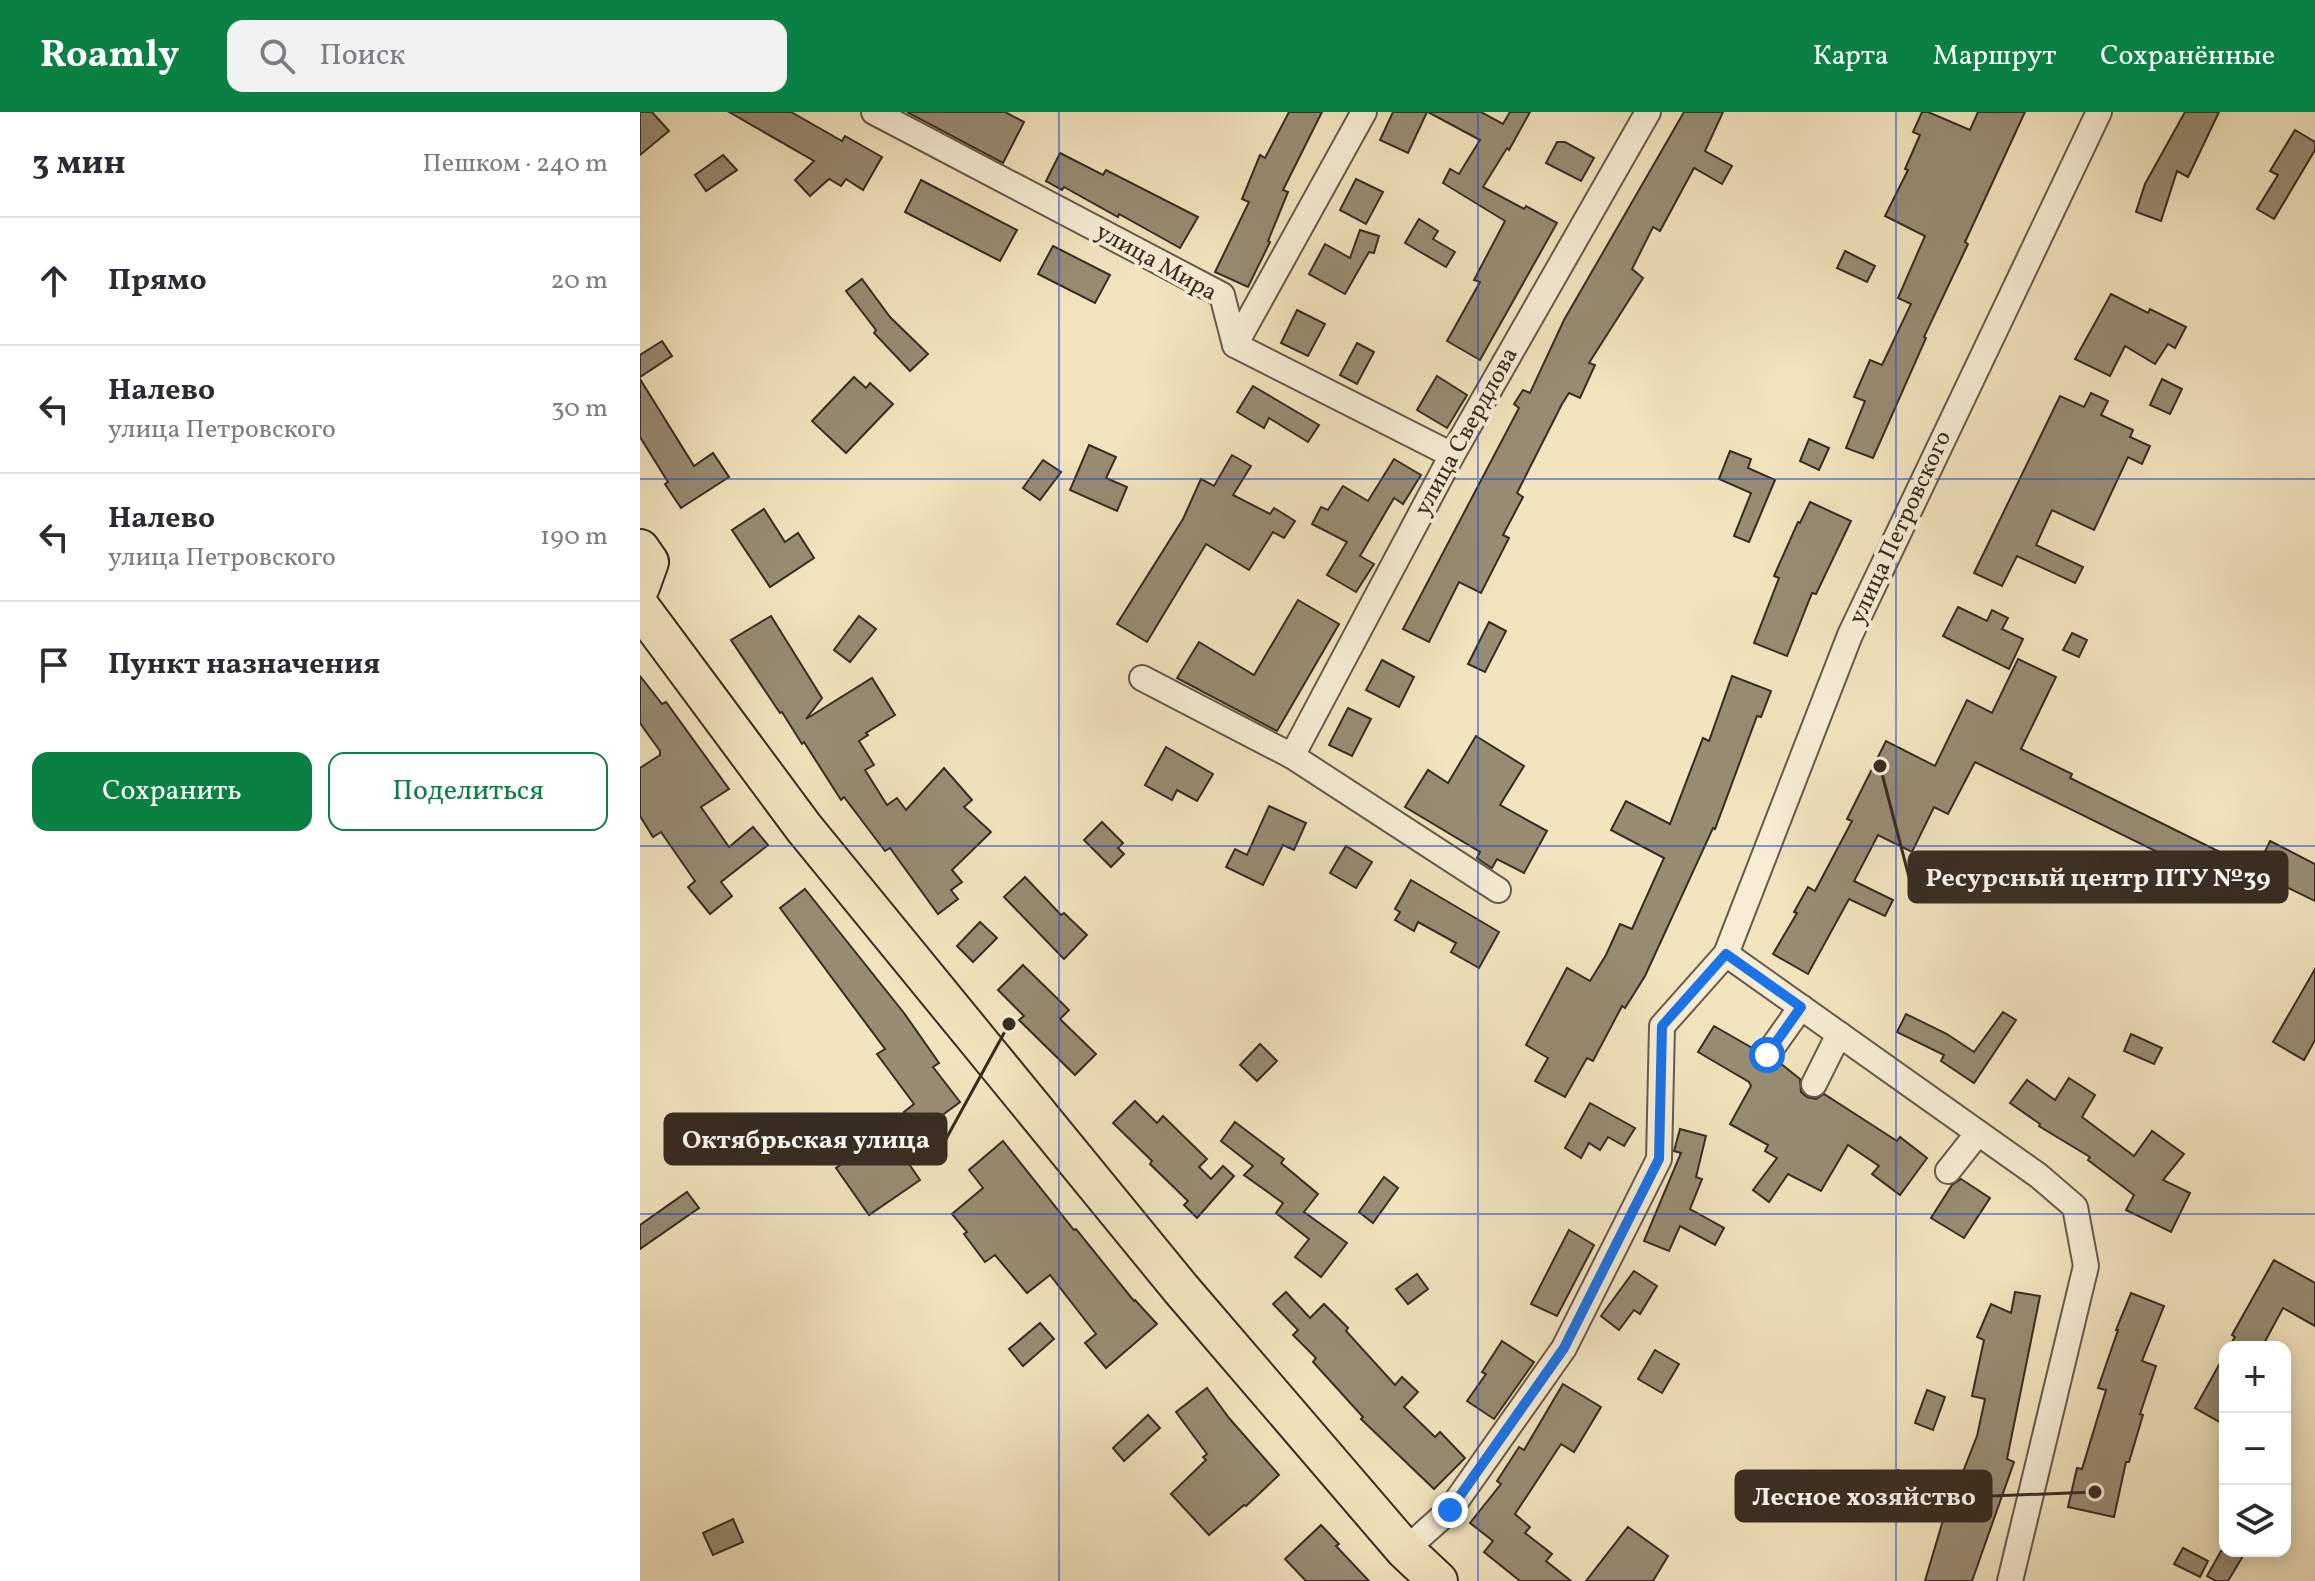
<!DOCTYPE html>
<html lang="ru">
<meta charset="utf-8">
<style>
:root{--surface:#fff;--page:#f2f2f3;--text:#2b2b33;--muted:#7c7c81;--line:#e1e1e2;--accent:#0b8043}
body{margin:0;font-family:Vollkorn,serif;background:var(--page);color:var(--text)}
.controls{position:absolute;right:24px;bottom:24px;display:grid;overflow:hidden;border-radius:16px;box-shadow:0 4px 20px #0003}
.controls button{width:72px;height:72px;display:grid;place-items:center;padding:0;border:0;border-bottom:2px solid var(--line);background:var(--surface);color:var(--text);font:40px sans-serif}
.stop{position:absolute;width:24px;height:24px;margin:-18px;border:6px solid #1a73e8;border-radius:50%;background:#fff}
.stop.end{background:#1a73e8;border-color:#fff;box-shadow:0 2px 8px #0008}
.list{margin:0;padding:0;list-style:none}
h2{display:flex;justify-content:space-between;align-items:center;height:104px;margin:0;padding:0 32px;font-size:34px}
h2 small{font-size:26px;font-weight:400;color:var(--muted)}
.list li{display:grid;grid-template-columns:52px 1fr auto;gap:24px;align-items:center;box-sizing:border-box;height:128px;padding:0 32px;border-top:2px solid var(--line)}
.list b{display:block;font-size:30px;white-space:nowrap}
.list p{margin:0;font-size:26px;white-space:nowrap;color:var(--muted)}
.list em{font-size:26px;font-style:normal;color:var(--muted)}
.actions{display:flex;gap:16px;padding:24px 32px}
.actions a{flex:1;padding:18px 0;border:2px solid var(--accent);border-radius:16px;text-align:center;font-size:28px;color:var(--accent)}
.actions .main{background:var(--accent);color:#fff}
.icon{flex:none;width:44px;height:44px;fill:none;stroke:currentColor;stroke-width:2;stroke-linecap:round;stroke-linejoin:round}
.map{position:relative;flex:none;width:1675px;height:1469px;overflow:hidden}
header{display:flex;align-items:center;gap:48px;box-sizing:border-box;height:112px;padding:0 40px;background:var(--accent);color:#fff}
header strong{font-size:38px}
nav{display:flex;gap:44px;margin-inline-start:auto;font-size:28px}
.search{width:560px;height:72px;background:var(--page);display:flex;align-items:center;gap:20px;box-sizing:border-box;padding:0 28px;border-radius:16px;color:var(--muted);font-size:30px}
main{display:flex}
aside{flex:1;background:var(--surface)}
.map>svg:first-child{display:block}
.building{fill:#988c73;stroke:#372c22;stroke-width:2}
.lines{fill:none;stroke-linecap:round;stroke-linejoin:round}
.minor-casing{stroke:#665a49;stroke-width:28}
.primary-casing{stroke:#372c22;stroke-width:42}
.minor{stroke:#f7edd5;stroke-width:24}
.primary{stroke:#f2e4be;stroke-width:38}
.route{stroke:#1a73e8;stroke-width:10}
.grid{fill:none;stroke:#1d4ed8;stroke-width:2;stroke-opacity:0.55}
.labels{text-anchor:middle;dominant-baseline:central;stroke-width:8;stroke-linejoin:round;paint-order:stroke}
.street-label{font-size:24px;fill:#372c22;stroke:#f7edd5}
.leader{fill:none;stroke:#372c22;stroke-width:3}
.callout-dot{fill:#372c22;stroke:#f7edd5;stroke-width:3}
.callout{fill:#372c22;stroke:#372c22;stroke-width:3}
.callout-label{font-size:26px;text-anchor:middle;font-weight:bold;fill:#fff}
</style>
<header>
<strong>Roamly</strong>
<div class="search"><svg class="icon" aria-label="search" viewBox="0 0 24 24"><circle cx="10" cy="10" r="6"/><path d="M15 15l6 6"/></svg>Поиск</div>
<nav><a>Карта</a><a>Маршрут</a><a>Сохранённые</a></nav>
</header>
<main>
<aside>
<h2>3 мин<small>Пешком · 240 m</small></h2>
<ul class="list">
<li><svg class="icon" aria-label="ahead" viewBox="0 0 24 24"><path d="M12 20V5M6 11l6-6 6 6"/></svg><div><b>Прямо</b></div><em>20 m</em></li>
<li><svg class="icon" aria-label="left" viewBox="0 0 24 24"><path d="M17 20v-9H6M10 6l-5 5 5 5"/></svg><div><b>Налево</b><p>улица Петровского</p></div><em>30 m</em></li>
<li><svg class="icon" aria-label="left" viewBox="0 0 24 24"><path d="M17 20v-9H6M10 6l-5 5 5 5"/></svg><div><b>Налево</b><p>улица Петровского</p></div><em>190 m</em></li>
<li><svg class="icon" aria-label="arrive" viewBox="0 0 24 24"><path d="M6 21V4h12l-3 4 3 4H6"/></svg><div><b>Пункт назначения</b></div></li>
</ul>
<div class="actions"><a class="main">Сохранить</a><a>Поделиться</a></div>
</aside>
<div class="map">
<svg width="1675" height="1469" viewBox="0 0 1675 1469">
<rect width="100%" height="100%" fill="#f2e4be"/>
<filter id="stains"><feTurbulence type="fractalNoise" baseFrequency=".0025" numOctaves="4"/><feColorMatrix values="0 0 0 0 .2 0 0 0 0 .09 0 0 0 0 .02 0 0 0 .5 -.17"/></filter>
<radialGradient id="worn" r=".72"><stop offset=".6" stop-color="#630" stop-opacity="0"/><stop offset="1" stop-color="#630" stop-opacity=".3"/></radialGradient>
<g class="building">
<path d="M 0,0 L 12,0 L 29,19 L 0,43 Z"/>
<path d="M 89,0 L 151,0 L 202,29 L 205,24 L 242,45 L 223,78 L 206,67 L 201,74 L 189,67 L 170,84 L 155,68 L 174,49 Z"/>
<path d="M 267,0 L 365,0 L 384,10 L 363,51 Z"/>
<path d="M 649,0 L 682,0 L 643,78 L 648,80 L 628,129 L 630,130 L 608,175 L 575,160 L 609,90 L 602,87 L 620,43 L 625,46 Z"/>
<path d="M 753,0 L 787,0 L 768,41 L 740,28 Z"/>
<path d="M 788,0 L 841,0 L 863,12 L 870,0 L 890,0 L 869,38 L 867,36 L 843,75 L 884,97 L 886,94 L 917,111 L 840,248 L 807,229 L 840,170 L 834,168 L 865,109 L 803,71 L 810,57 L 819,62 L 840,28 Z"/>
<path d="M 1044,0 L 1083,0 L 1065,39 L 1092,54 L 1082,72 L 1054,56 L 1020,119 L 1013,115 L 992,157 L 1003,166 L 949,251 L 955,253 L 940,286 L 929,281 L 922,292 L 877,381 L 883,385 L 863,423 L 869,426 L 841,481 L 819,470 L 789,530 L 763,517 L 879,296 L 874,292 L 883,278 L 890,281 L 924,208 Z"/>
<path d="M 1282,0 L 1288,0 L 1330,18 L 1338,0 L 1385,0 L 1325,130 L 1328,132 L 1284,225 L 1286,226 L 1233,346 L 1206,336 L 1225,289 L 1214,285 L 1230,248 L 1242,253 L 1271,192 L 1258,186 L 1285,124 L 1245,104 L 1268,58 L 1265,57 L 1280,23 L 1273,20 Z"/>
<path d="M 1545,0 L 1579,0 L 1548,65 L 1537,59 L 1521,109 L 1496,100 L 1505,72 Z"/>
<path d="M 1655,18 L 1675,30 L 1675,38 L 1634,107 L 1617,97 L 1638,63 L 1630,59 Z"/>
<path d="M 917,30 L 925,30 L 954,46 L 941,69 L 906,51 Z"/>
<path d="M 420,41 L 463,63 L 466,58 L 558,105 L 540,136 L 479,102 L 478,105 L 424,75 L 422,78 L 406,69 Z"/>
<path d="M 83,43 L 97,58 L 66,79 L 55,63 Z"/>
<path d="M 716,67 L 743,80 L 726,112 L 700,98 Z"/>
<path d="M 281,68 L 377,118 L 360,149 L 265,100 Z"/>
<path d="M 779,107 L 798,119 L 793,127 L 815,140 L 806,155 L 765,131 Z"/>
<path d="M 720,118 L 739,124 L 734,141 L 729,140 L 705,182 L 669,162 L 685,132 L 710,146 Z"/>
<path d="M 413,134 L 470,163 L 455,191 L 398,162 Z"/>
<path d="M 1205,139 L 1235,154 L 1227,170 L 1197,156 Z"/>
<path d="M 222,167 L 250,205 L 288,242 L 270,259 L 234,221 L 236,218 L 206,179 Z"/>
<path d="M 1471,182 L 1508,201 L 1510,197 L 1546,215 L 1535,236 L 1528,232 L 1515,252 L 1485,234 L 1470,264 L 1435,247 Z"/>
<path d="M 657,198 L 685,212 L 668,244 L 641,231 Z"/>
<path d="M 22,229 L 32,244 L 0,265 L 0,243 Z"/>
<path d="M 717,231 L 734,240 L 717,272 L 700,263 Z"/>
<path d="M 797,264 L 827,283 L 807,316 L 777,298 Z"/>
<path d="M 214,265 L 226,276 L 230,271 L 253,292 L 206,341 L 172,309 Z"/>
<path d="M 0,267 L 54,354 L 73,341 L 89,365 L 41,396 L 25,372 L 28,370 L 0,325 Z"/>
<path d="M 1522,267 L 1542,277 L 1530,302 L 1510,293 Z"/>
<path d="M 613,274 L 679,313 L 668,330 L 629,306 L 624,316 L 597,300 Z"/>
<path d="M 1451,281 L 1468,289 L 1461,303 L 1493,318 L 1490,325 L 1510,334 L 1502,352 L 1488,345 L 1454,418 L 1412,398 L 1396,433 L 1443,455 L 1435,471 L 1377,444 L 1362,474 L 1334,461 L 1420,284 L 1444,295 Z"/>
<path d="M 1169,327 L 1189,336 L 1179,358 L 1160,349 Z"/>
<path d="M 449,333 L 476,345 L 466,366 L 487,375 L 477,399 L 430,378 Z"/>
<path d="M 1090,339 L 1111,347 L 1108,356 L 1135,368 L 1109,430 L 1094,424 L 1111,381 L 1079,367 Z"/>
<path d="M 592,343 L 611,354 L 593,383 L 630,402 L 634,396 L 655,409 L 644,426 L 633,420 L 609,458 L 566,432 L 507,530 L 477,512 L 543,407 L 561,367 L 574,374 Z"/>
<path d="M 754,347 L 781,363 L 763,392 L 754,386 L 720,444 L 734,452 L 716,480 L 687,463 L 707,430 L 672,412 L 681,395 L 688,398 L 703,374 L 728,389 Z"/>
<path d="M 403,348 L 421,360 L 400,388 L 383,376 Z"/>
<path d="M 1170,390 L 1211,409 L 1176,482 L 1172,481 L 1147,544 L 1114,531 L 1139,466 L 1134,464 L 1158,410 L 1160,411 Z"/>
<path d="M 124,397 L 145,430 L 158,421 L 174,446 L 130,475 L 92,418 Z"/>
<path d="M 658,488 L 699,512 L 637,619 L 537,566 L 559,530 L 614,563 Z"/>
<path d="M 1318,495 L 1347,509 L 1352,498 L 1368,506 L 1362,517 L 1383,527 L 1369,557 L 1303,524 Z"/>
<path d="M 131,504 L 182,586 L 166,607 L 232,566 L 255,603 L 226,621 L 228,623 L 219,629 L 234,653 L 225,658 L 247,693 L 257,686 L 266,698 L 304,656 L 332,688 L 324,695 L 351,720 L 312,758 L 322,770 L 311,778 L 318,787 L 298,802 L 250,736 L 245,739 L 204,685 L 201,688 L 164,630 L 162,632 L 142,600 L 140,601 L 91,528 Z"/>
<path d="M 219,504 L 236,517 L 210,550 L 194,538 Z"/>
<path d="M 849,510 L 866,519 L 845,560 L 828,552 Z"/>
<path d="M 1432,521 L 1447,528 L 1439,545 L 1423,538 Z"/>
<path d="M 1378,547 L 1416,565 L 1381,637 L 1432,662 L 1430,666 L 1588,744 L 1576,769 L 1335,650 L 1308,702 L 1294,695 L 1272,740 L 1238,723 L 1214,769 L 1253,788 L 1245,804 L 1209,787 L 1168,862 L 1133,842 L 1157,801 L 1154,800 L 1168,775 L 1175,779 L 1212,709 L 1207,707 L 1246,629 L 1295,654 L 1327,588 L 1352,601 Z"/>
<path d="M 742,548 L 774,565 L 759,595 L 726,578 Z"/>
<path d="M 0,564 L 22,592 L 26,590 L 89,677 L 61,695 L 89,735 L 113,715 L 128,733 L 81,770 L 92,784 L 70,802 L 48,775 L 55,769 L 21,720 L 13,725 L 0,704 L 0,656 L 20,643 L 20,639 L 0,611 Z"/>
<path d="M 1092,564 L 1131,579 L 1121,605 L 1117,604 L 1075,717 L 1073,716 L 1005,864 L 985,896 L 982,894 L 953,949 L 947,946 L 925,985 L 895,969 L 908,946 L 886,933 L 927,856 L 950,869 L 966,843 L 980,812 L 992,817 L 1024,746 L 971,718 L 986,689 L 1030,712 L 1063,626 L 1069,629 Z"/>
<path d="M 708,596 L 731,607 L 712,644 L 689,633 Z"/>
<path d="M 836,624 L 884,654 L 860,693 L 907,719 L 884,761 L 857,747 L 852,756 L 844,751 L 837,746 L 840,740 L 765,695 L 788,658 L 808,671 Z"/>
<path d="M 526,635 L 573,662 L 557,689 L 537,678 L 532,688 L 505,673 Z"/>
<path d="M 629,694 L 666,711 L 654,738 L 643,733 L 623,773 L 586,755 L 595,737 L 607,743 Z"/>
<path d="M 462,710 L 483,731 L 478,736 L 484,742 L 471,755 L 444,728 Z"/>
<path d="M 1630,729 L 1675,752 L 1675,789 L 1615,760 Z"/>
<path d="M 706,734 L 732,750 L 716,776 L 690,761 Z"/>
<path d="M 385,765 L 421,803 L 424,801 L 447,823 L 424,847 L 364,785 Z"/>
<path d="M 771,768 L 859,820 L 839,856 L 811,840 L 816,831 L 778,810 L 774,819 L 755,808 L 760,800 L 755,797 Z"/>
<path d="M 165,777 L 264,901 L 299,951 L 293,955 L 320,990 L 258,1036 L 280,1068 L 229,1103 L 196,1056 L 268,1006 L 264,1000 L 274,992 L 237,942 L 245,937 L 140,796 Z"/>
<path d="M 340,810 L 357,826 L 333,850 L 317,834 Z"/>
<path d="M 383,853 L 429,898 L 420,907 L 456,942 L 435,963 L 379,908 L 384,904 L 358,878 Z"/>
<path d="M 1675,857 L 1675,928 L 1664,948 L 1633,930 Z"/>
<path d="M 1363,900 L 1376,908 L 1334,971 L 1301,949 L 1304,943 L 1257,920 L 1266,902 L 1307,922 L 1334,940 Z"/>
<path d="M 1074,914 L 1114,937 L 1113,949 L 1119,956 L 1133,957 L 1140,951 L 1160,967 L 1161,980 L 1167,985 L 1176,987 L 1184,982 L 1257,1029 L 1260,1025 L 1287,1046 L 1260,1083 L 1232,1062 L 1239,1054 L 1208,1033 L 1181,1079 L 1148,1062 L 1129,1090 L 1113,1078 L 1137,1046 L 1125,1039 L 1128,1033 L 1090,1012 L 1111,974 L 1109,970 L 1058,940 Z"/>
<path d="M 1491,922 L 1522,936 L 1514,952 L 1484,939 Z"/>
<path d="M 620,932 L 637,949 L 617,969 L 600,953 Z"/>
<path d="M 1429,966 L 1455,983 L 1442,1005 L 1494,1044 L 1512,1019 L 1544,1042 L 1523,1068 L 1550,1081 L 1531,1120 L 1486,1098 L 1494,1083 L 1448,1048 L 1450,1045 L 1399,1014 L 1400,1012 L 1370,991 L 1387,968 L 1415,988 Z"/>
<path d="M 495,989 L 517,1011 L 523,1004 L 567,1047 L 559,1055 L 571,1067 L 583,1054 L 594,1064 L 557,1106 L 544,1093 L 548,1089 L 510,1052 L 512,1049 L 473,1011 Z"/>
<path d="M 950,991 L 995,1016 L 984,1034 L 968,1025 L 960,1038 L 949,1031 L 941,1046 L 925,1036 Z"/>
<path d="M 595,1010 L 644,1047 L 641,1051 L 678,1082 L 664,1100 L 707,1131 L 681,1165 L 655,1145 L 669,1127 L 636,1101 L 643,1091 L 604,1063 L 613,1054 L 581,1029 Z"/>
<path d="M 1040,1017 L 1066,1024 L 1056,1065 L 1062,1067 L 1050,1097 L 1084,1116 L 1075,1133 L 1040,1114 L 1029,1139 L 1004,1129 L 1041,1041 L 1034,1039 Z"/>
<path d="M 363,1029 L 434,1118 L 436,1117 L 494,1189 L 495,1188 L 517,1212 L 466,1256 L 445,1231 L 456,1222 L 410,1163 L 387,1181 L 355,1143 L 345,1150 L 324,1122 L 327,1120 L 312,1102 L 343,1076 L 329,1058 Z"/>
<path d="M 744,1065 L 758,1076 L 733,1111 L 719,1100 Z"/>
<path d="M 1321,1067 L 1350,1086 L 1324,1126 L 1291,1106 L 1312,1073 Z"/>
<path d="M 47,1080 L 59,1096 L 0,1137 L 0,1113 Z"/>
<path d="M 929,1118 L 954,1133 L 917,1204 L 891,1192 Z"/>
<path d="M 1634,1148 L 1675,1171 L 1675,1214 L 1643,1196 L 1622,1235 L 1589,1235 L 1595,1225 L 1592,1223 Z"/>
<path d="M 994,1159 L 1017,1174 L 1000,1202 L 994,1198 L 979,1218 L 961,1204 Z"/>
<path d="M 777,1162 L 788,1177 L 768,1192 L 756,1177 Z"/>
<path d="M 646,1180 L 670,1206 L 684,1192 L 708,1216 L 706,1219 L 755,1273 L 762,1265 L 778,1280 L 764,1295 L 795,1325 L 800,1320 L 825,1346 L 794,1377 L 721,1307 L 723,1305 L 673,1250 L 676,1246 L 653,1223 L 658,1218 L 633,1192 Z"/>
<path d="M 1375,1180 L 1400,1184 L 1367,1347 L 1374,1350 L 1332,1469 L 1285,1469 L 1306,1398 L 1250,1377 L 1258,1358 L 1315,1380 L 1337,1324 L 1345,1287 L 1332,1284 L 1344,1228 L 1337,1225 L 1351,1192 L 1371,1201 Z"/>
<path d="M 1491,1181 L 1524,1194 L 1502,1249 L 1516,1254 L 1500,1302 L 1503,1303 L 1489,1350 L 1486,1350 L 1474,1405 L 1428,1395 L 1437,1356 L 1442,1357 L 1466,1278 L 1458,1276 L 1478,1218 L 1476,1218 Z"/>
<path d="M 400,1211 L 414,1227 L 383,1254 L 369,1237 Z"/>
<path d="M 862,1229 L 894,1250 L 854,1307 L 827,1289 L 846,1262 L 842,1260 Z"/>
<path d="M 1015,1238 L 1039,1252 L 1022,1281 L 998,1267 Z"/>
<path d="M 1585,1242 L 1585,1313 L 1555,1296 Z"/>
<path d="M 923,1272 L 961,1295 L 934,1340 L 921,1332 L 875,1402 L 890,1415 L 885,1421 L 912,1442 L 906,1449 L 931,1469 L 880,1469 L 844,1440 L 853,1429 L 830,1411 L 861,1372 L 857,1369 L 879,1335 L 884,1338 Z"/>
<path d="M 567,1276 L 589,1306 L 639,1363 L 606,1394 L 604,1393 L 569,1423 L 531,1382 L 566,1348 L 563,1345 L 567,1342 L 536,1300 Z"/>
<path d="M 1287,1278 L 1305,1285 L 1293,1318 L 1275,1311 Z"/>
<path d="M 508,1303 L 520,1316 L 484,1349 L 473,1336 Z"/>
<path d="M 93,1407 L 103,1430 L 73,1443 L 63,1421 Z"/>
<path d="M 681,1413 L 699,1432 L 696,1434 L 729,1469 L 666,1469 L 645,1447 Z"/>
<path d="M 988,1415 L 1028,1444 L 1013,1469 L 946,1469 Z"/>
<path d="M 1543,1436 L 1568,1449 L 1560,1465 L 1534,1452 Z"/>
<path d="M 1581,1439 L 1606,1439 L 1588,1469 L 1576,1469 L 1567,1464 Z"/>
</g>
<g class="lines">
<g class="minor-casing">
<g id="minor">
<path d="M 234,0 L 582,183 L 595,233 L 812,343"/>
<path d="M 595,233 L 724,0"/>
<path d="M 502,566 L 652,644 L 858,778"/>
<path d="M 652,644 L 812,343 L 1008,0"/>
<path d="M 1086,842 L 1399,1064 L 1435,1095 L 1446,1154 L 1370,1469"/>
<path d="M 1127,943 L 1161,895"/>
<path d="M 1174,972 L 1199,922"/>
<path d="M 1308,1059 L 1338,1021"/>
<path d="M 765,1438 L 810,1398 L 924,1236 L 1019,1047 L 1022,914 L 1086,842 L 1210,523 L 1459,0"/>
</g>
</g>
<g class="primary-casing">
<g id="primary">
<path d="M 0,437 L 9,450 L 0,475"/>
<path d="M 0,495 L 164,716 L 541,1177 L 765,1438 L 798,1469"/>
</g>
</g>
<use href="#minor" class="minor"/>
<use href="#primary" class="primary"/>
</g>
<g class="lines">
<path class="route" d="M 810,1398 L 924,1236 L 1019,1047 L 1022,914 L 1086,842 L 1161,895 L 1127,943"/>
</g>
<path class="grid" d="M 419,0 L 419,1469M 838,0 L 838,1469M 1256,0 L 1256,1469M 0,367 L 1675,367M 0,734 L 1675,734M 0,1102 L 1675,1102"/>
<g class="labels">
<g class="street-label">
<text transform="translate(516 151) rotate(29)">улица Мира</text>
<text transform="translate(827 320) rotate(-61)">улица Свердлова</text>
<text transform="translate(1261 416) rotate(-65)">улица Петровского</text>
</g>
</g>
<path class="leader" d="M1240 654L1269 765M369 912L306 1027M1455 1380L1351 1384"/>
<g class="callout-dot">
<circle cx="1240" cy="654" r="8"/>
<circle cx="369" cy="912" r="8"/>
<circle cx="1455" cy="1380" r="8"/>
</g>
<g class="callout">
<rect x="1269" y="740" width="378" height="50" rx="8"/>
<rect x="25" y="1002" width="281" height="50" rx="8"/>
<rect x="1096" y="1359" width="255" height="50" rx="8"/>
</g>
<g class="callout-label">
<text x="1458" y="774">Ресурсный центр ПТУ №39</text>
<text x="166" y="1036">Октябрьская улица</text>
<text x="1224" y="1393">Лесное хозяйство</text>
</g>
<rect width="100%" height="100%" filter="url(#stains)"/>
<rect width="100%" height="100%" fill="url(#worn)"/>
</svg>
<div class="controls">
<button>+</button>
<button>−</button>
<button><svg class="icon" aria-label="layers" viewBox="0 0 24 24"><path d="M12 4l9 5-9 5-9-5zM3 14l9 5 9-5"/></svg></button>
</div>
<div class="stop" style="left:1127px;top:943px"></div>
<div class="stop end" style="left:810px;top:1398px"></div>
</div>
</main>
